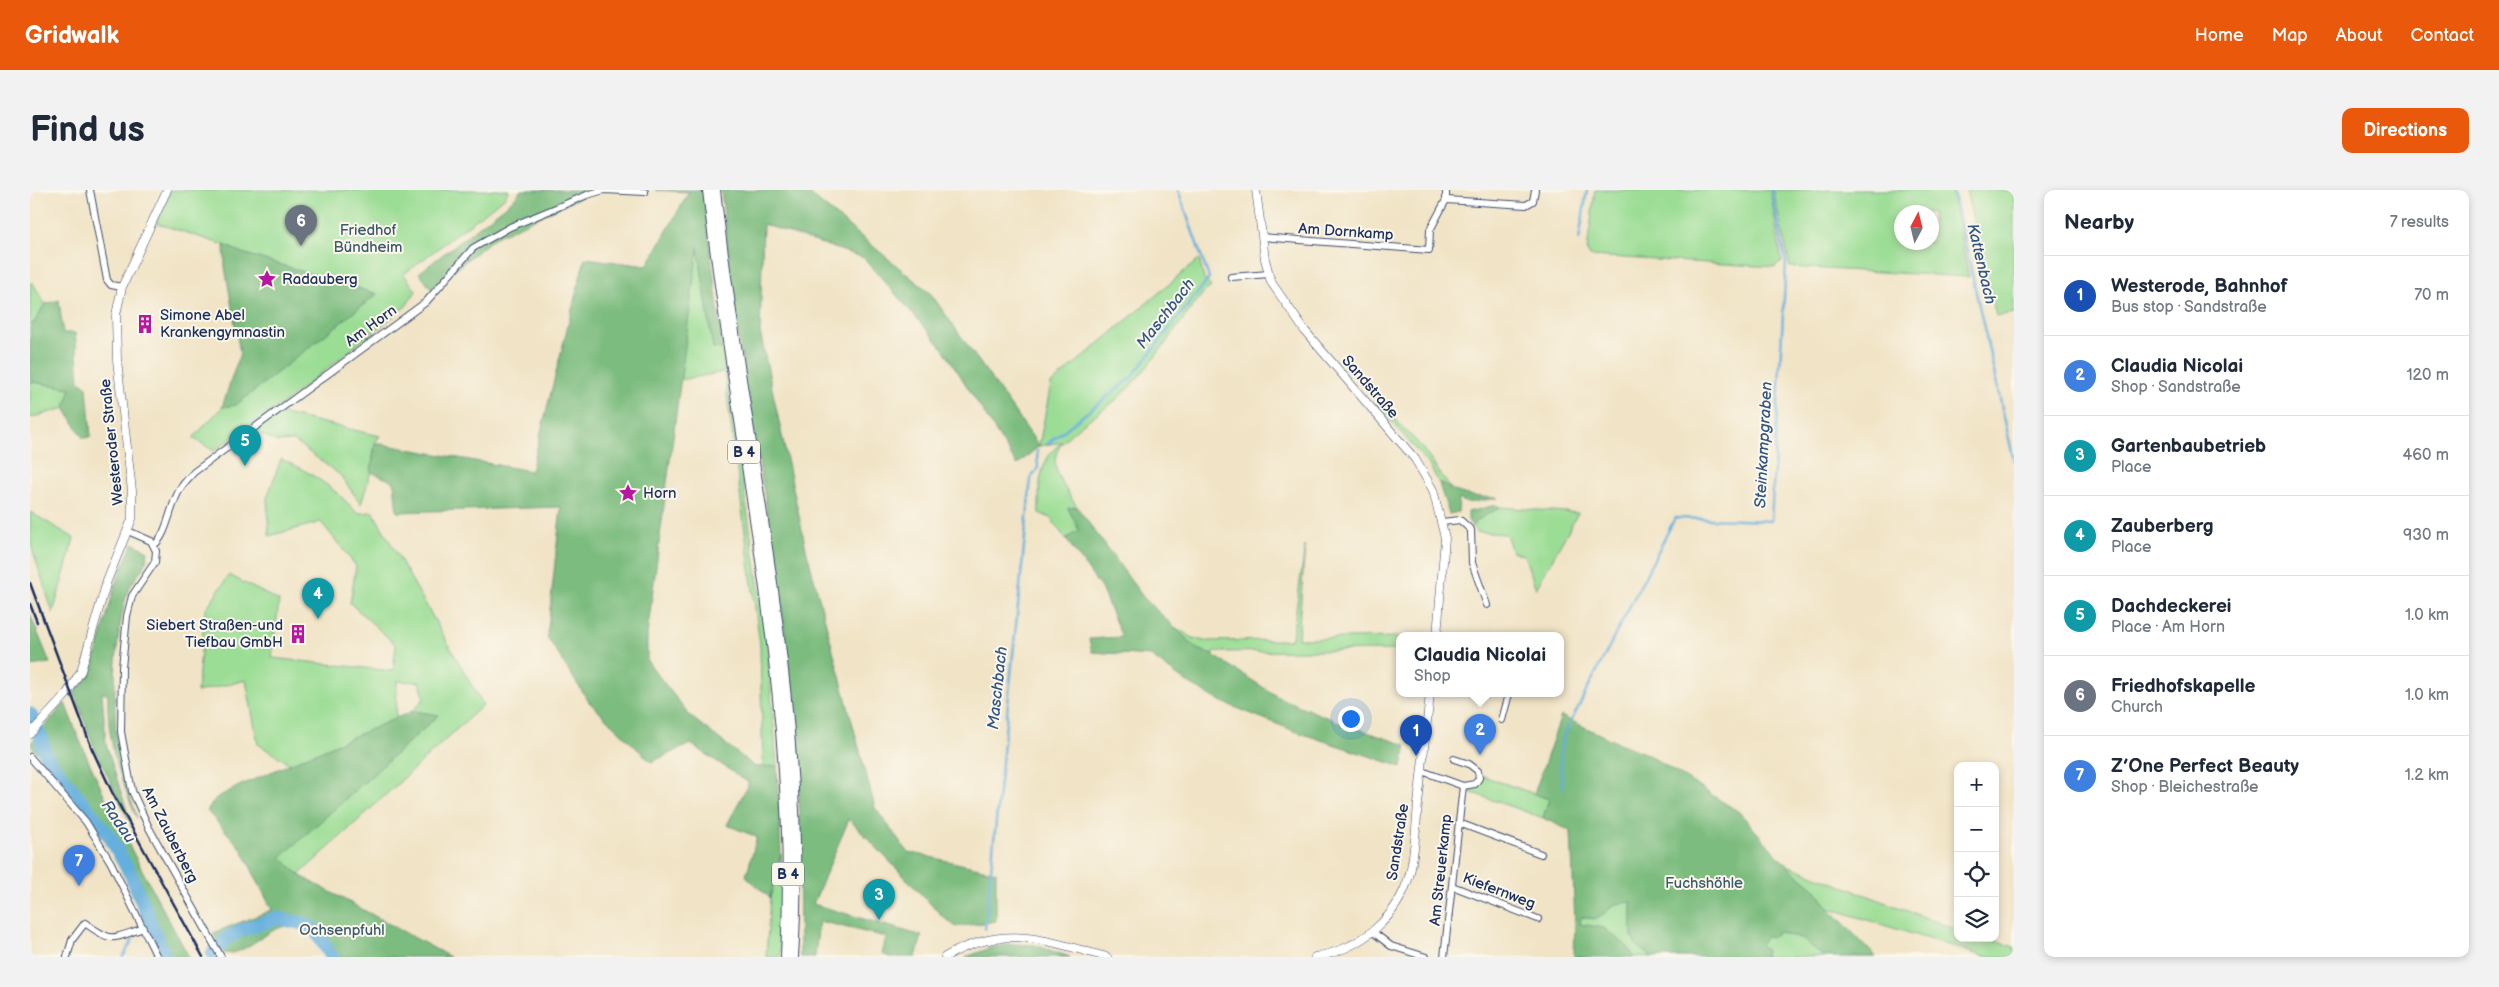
<!DOCTYPE html>
<meta charset="utf-8">
<style>
:root{--surface:#fff;--page:#f2f2f3;--text:#1f2937;--muted:#747a83;--line:#e0e1e3;--accent:#ea580c}
body{margin:0;font-family:"Balsamiq Sans",sans-serif;background:var(--page);color:var(--text)}
.controls{position:absolute;right:15px;bottom:15px;display:grid;overflow:hidden;border-radius:10px;box-shadow:0 2px 8px #0003}
.controls button{width:45px;height:45px;display:grid;place-items:center;padding:0;border:0;border-bottom:1px solid var(--line);background:var(--surface);color:var(--text);font:25px sans-serif}
.compass{position:absolute;left:1864px;top:15px;width:45px;height:45px;border-radius:50%;background:var(--surface);box-shadow:0 2px 8px #0003;rotate:7deg}
.you{position:absolute;left:1320px;top:528px;width:18px;height:18px;margin:-12px;border:4px solid #fff;border-radius:50%;background:#1a73e8;box-shadow:0 0 0 8px #1a73e833}
.badge{display:grid;place-items:center;width:32px;height:32px;border-radius:50%;background:var(--accent);color:#fff;font-size:16px;font-weight:700}
.pin{position:absolute;translate:-50% -41px;filter:drop-shadow(0 1px 2px #0008)}
.pin::after{content:'';position:absolute;top:26px;width:18px;height:15px;background:inherit;clip-path:polygon(0 0,100% 0,50% 100%)}
.popup{position:absolute;left:1366px;top:442px;width:168px;height:65px;box-sizing:border-box;display:grid;place-content:center;border-radius:10px;background:var(--surface);filter:drop-shadow(0 1px 4px #0005);font-size:16px;white-space:nowrap;color:var(--muted)}
.popup b{font-size:19px;color:var(--text)}
.popup::after{content:'';position:absolute;left:50%;top:100%;margin-left:-10px;border:10px solid transparent;border-top-color:var(--surface)}
.list{margin:0;padding:0;list-style:none}
h2{display:flex;justify-content:space-between;align-items:center;height:65px;margin:0;padding:0 20px;font-size:21px}
h2 small{font-size:16px;font-weight:400;color:var(--muted)}
.list li{display:grid;grid-template-columns:32px 1fr auto;gap:15px;align-items:center;box-sizing:border-box;height:80px;padding:0 20px;border-top:1px solid var(--line)}
.list b{display:block;font-size:19px;white-space:nowrap}
.list p{margin:0;font-size:16px;white-space:nowrap;color:var(--muted)}
.list em{font-size:16px;font-style:normal;color:var(--muted)}
.icon{flex:none;width:28px;height:28px;fill:none;stroke:currentColor;stroke-width:2;stroke-linecap:round;stroke-linejoin:round}
.map{position:relative;flex:none;width:1984px;height:767px;overflow:hidden;border-radius:10px}
header{display:flex;align-items:center;gap:30px;box-sizing:border-box;height:70px;padding:0 25px;background:var(--accent);color:#fff}
header strong{font-size:24px}
nav{display:flex;gap:28px;margin-inline-start:auto;font-size:18px}
.intro{display:flex;align-items:center;justify-content:space-between;box-sizing:border-box;height:120px;padding:0 30px}
h1{margin:0;font-size:35px}
.button{padding:12px 22px;border-radius:10px;background:var(--accent);color:#fff;font-size:18px;font-weight:700}
main{display:flex;gap:30px;padding:0 30px}
aside{flex:1;background:var(--surface);border-radius:10px;box-shadow:0 2px 8px #0003}
.map>svg:first-child{display:block}
.green{fill:#9bdd94;stroke:#5b8679;fill-rule:evenodd}
.forest{fill:#7cbc7e;stroke:#4c766e}
.lines{fill:none;stroke-linecap:round;stroke-linejoin:round}
.stream{stroke:#65afdd;stroke-width:2.5}
.river{stroke:#65afdd;stroke-width:14}
.minor-casing{stroke:#3b4a6e;stroke-width:8}
.tertiary-casing{stroke:#3b4a6e;stroke-width:9}
.trunk-casing{stroke:#3b4a6e;stroke-width:12}
.minor{stroke:#fff;stroke-width:6}
.tertiary{stroke:#fff;stroke-width:8}
.trunk{stroke:#fff;stroke-width:10}
.rail{stroke:#1b2f5e;stroke-width:2.5}
.labels{text-anchor:middle;dominant-baseline:central;stroke-width:4;stroke-linejoin:round;paint-order:stroke}
.shield{fill:#fbf7ec;stroke:#5e6b89;stroke-width:1}
.shield-label{font-size:14px;font-weight:bold;fill:#1b2f5e}
.park-label{font-size:15px;fill:#3b5a6c;stroke:#fbf7ec}
.street-label{font-size:15px;fill:#1b2f5e;stroke:#fbf7ec}
.poi-label{font-size:15px;fill:#1b2f5e;stroke:#fbf7ec;text-anchor:start}
.water-label{font-size:16px;font-style:italic;fill:#315584;stroke:#fbf7ec}
</style>
<header>
<strong>Gridwalk</strong>
<nav><a>Home</a><a>Map</a><a>About</a><a>Contact</a></nav>
</header>
<div class="intro"><h1>Find us</h1><a class="button">Directions</a></div>
<main>
<div class="map">
<svg width="1984" height="767" viewBox="0 0 1984 767">
<rect width="100%" height="100%" fill="#fbf7ec"/>
<filter id="ink" filterUnits="userSpaceOnUse"><feTurbulence type="fractalNoise" baseFrequency=".02" numOctaves="2"/><feDisplacementMap in="SourceGraphic" scale="10" xChannelSelector="R" yChannelSelector="G"/><feConvolveMatrix kernelMatrix="1 2 1 2 8 2 1 2 1" color-interpolation-filters="sRGB"/></filter>
<filter id="wash" filterUnits="userSpaceOnUse"><feTurbulence type="fractalNoise" baseFrequency=".0096" numOctaves="4" result="noise"/><feDisplacementMap in="SourceGraphic" scale="20" xChannelSelector="R" yChannelSelector="G"/><feGaussianBlur stdDeviation="1.12" result="paint"/><feColorMatrix in="noise" values="0 0 0 0 0 0 0 0 0 0 0 0 0 0 0 0 0 1.4 0 .05"/><feComposite in="paint" operator="in"/></filter>
<g filter="url(#wash)">
<rect width="100%" height="100%" fill="#f1e4c6"/>
<g class="green">
<path d="M 141,0 L 479,0 L 474,8 L 374,84 L 386,101 L 376,116 L 254,213 L 184,261 L 163,248 L 192,217 L 206,215 L 346,104 L 212,63 L 194,55 L 126,33 Z"/>
<path d="M 1565,0 L 1740,0 L 1752,72 L 1745,77 L 1560,66 L 1557,61 Z"/>
<path d="M 1743,0 L 1921,0 L 1939,87 L 1760,77 ZM 1872,22 L 1902,22 L 1902,52 L 1872,52 Z"/>
<path d="M 1936,0 L 1984,0 L 1984,123 L 1966,126 Z"/>
<path d="M 668,55 L 683,158 L 693,159 L 737,453 L 747,576 L 733,578 L 730,455 L 694,182 L 650,190 Z"/>
<path d="M 1169,69 L 1174,89 L 1181,97 L 1174,102 C 1146,137 1121,178 1087,209 C 1071,223 1031,244 1026,265 C 1022,283 1038,302 1047,317 L 1038,318 L 1050,340 L 1036,349 L 1024,333 L 1023,329 L 1009,323 C 1009,296 1008,270 1032,252 L 1009,256 L 1021,194 Z"/>
<path d="M 0,93 L 3,93 L 15,114 L 4,133 L 0,134 Z"/>
<path d="M 2,192 L 41,198 L 35,218 L 0,228 L 0,194 Z"/>
<path d="M 1347,211 L 1391,256 L 1423,302 L 1408,291 L 1399,275 L 1347,214 Z"/>
<path d="M 250,223 L 350,246 L 345,253 L 341,282 L 331,314 L 310,285 L 264,251 L 248,252 L 225,242 Z"/>
<path d="M 251,269 C 281,282 305,298 327,323 L 343,322 L 453,515 L 269,685 L 250,666 L 409,525 L 383,521 L 394,508 L 390,492 L 367,491 L 366,529 L 260,574 L 228,554 L 216,490 L 167,502 L 175,420 L 199,385 L 249,411 L 242,468 L 363,481 L 366,455 L 320,413 L 326,376 L 291,332 L 239,346 L 237,308 Z"/>
<path d="M 1470,317 L 1548,323 L 1506,399 L 1494,365 L 1482,362 L 1476,344 L 1446,342 L 1442,336 C 1450,326 1460,324 1470,317 Z"/>
<path d="M 0,322 L 44,348 L 23,423 L 0,352 Z"/>
<path d="M 1275,356 L 1268,449 L 1370,447 L 1370,460 L 1184,462 L 1183,465 L 1167,459 L 1143,436 L 1163,448 L 1174,451 L 1259,450 L 1262,448 Z"/>
<path d="M 1453,586 L 1519,609 L 1513,628 L 1437,601 L 1437,599 C 1446,601 1453,595 1453,586 Z"/>
<path d="M 751,664 L 755,701 L 750,767 L 736,767 L 740,708 Z"/>
<path d="M 1755,674 L 1928,740 L 1928,748 L 1955,748 L 1984,757 L 1984,767 L 1956,767 L 1799,718 Z"/>
<path d="M 1602,711 L 1602,746 L 1606,755 L 1621,767 L 1604,767 L 1598,757 L 1550,735 L 1551,727 L 1567,729 L 1585,714 Z"/>
<path d="M 1748,742 L 1774,750 L 1794,767 L 1735,767 L 1736,761 L 1730,754 L 1737,746 L 1740,748 Z"/>
</g>
<g class="forest">
<path d="M 491,0 L 566,0 L 464,48 L 401,99 L 389,83 L 482,11 Z"/>
<path d="M 625,0 L 673,0 L 693,159 L 683,158 L 668,57 L 617,445 L 617,471 L 660,526 L 725,577 L 747,576 L 751,664 L 740,708 L 716,686 L 727,647 L 697,635 L 719,593 L 661,554 L 621,572 L 559,512 L 517,447 L 531,317 L 367,322 L 364,292 L 341,282 L 345,253 L 501,281 L 555,68 L 617,76 L 659,2 Z"/>
<path d="M 691,0 L 776,1 L 901,104 L 1009,256 L 987,275 L 912,157 L 834,68 L 733,34 L 730,142 L 776,359 L 845,618 L 878,662 L 966,682 L 966,731 L 926,737 L 912,726 L 819,629 L 783,714 L 892,746 L 886,767 L 859,767 L 852,764 L 856,747 L 789,731 L 785,767 L 770,767 L 769,571 L 750,401 L 708,144 Z"/>
<path d="M 194,55 L 212,63 L 347,104 L 206,215 L 192,217 L 210,163 L 195,77 Z"/>
<path d="M 29,110 L 33,143 L 45,143 L 49,191 L 57,197 L 61,247 L 53,248 L 35,218 L 41,198 L 2,192 L 0,194 L 0,134 L 4,133 L 15,114 Z"/>
<path d="M 1408,291 C 1429,306 1443,307 1468,308 L 1437,313 L 1429,309 L 1428,322 L 1419,324 Z"/>
<path d="M 1466,315 L 1470,317 C 1460,324 1450,326 1442,336 L 1438,330 L 1438,322 Z"/>
<path d="M 1047,317 L 1113,407 L 1167,459 L 1183,465 L 1248,507 L 1313,534 L 1376,555 L 1372,577 L 1267,542 L 1192,512 L 1156,492 L 1121,466 L 1062,462 L 1059,449 L 1092,447 L 1071,398 L 1036,349 L 1049,340 L 1038,318 Z"/>
<path d="M 103,353 L 118,361 C 117,381 101,388 96,407 C 85,447 83,502 86,543 C 88,571 98,602 107,628 C 88,584 77,552 78,504 L 72,503 L 76,554 L 102,637 L 64,557 L 44,503 L 61,484 L 86,392 Z"/>
<path d="M 0,424 L 20,473 L 0,476 Z"/>
<path d="M 35,513 C 68,602 114,684 159,767 L 133,767 L 92,676 L 69,636 L 0,554 Z"/>
<path d="M 383,521 L 409,525 L 251,667 L 269,685 L 420,767 L 299,767 C 292,759 285,746 276,740 C 244,722 221,767 195,763 L 183,743 L 242,720 L 211,658 L 177,621 L 186,608 L 211,595 Z"/>
<path d="M 1531,526 L 1584,551 L 1617,564 L 1709,622 L 1755,674 L 1784,698 L 1799,718 L 1846,767 L 1794,767 L 1774,750 L 1748,742 L 1740,748 L 1737,746 L 1730,754 L 1736,761 L 1735,767 L 1621,767 L 1606,755 L 1602,746 L 1602,712 L 1585,714 L 1567,729 L 1551,727 L 1550,734 L 1574,738 L 1598,757 L 1604,767 L 1544,767 L 1545,733 L 1541,641 L 1513,628 L 1519,609 L 1504,604 Z"/>
<path d="M 982,754 L 1005,755 L 1040,767 L 936,767 L 960,758 Z"/>
</g>
<g class="lines">
<g class="stream">
<path d="M 1923,0 L 1984,271"/>
<path d="M 1549,50 L 1557,0"/>
<path d="M 1018,253 L 1101,188 L 1179,88 L 1148,0"/>
<path d="M 1532,597 L 1530,566 L 1533,547 L 1645,328 L 1741,331 L 1756,73 L 1741,0"/>
<path d="M 955,739 L 1001,288 L 1008,278 L 1007,261"/>
<path d="M 93,767 L 103,749"/>
</g>
<g class="river">
<path d="M 0,524 L 11,547 L 16,566 L 80,647 L 101,685 L 135,767"/>
<path d="M 183,763 L 197,748 L 212,740 L 247,728 L 275,734 L 285,740 L 302,767"/>
</g>
</g>
</g>
<g filter="url(#ink)">
<g class="lines">
<g class="minor-casing">
<g id="minor">
<path d="M 60,0 L 77,90 L 81,95 L 92,97"/>
<path d="M 1416,10 L 1496,15 L 1503,11 L 1505,0"/>
<path d="M 1232,47 L 1399,60 L 1400,40 L 1416,10 L 1416,0"/>
<path d="M 1201,87 L 1239,84"/>
<path d="M 1412,332 L 1430,330 L 1441,340 L 1442,373 L 1457,415"/>
<path d="M 98,341 L 121,351 L 126,361 L 125,372 L 102,406 L 97,426 L 92,478 L 91,542 L 102,601 L 119,638 L 191,767"/>
<path d="M 124,355 C 137,346 140,316 149,301 C 152,294 159,288 164,282 L 396,112 L 443,58 L 480,37 L 557,5 L 574,0 L 615,2"/>
<path d="M 1472,530 L 1479,504"/>
<path d="M 0,567 L 56,632 L 81,673 L 127,767"/>
<path d="M 1392,581 L 1433,596 L 1445,594 L 1449,588 L 1448,581 L 1439,574 L 1424,569"/>
<path d="M 1429,633 L 1511,664"/>
<path d="M 1422,696 L 1508,729"/>
<path d="M 1343,742 L 1361,756 L 1396,767"/>
<path d="M 37,767 L 42,750 L 55,733 C 83,753 80,749 111,739"/>
<path d="M 1414,767 L 1433,596"/>
</g>
</g>
<g class="tertiary-casing">
<g id="tertiary">
<path d="M 1226,0 L 1235,69 L 1241,92 L 1275,141 L 1385,269 L 1403,300 L 1415,348 L 1407,446"/>
<path d="M 0,544 L 36,505 L 51,481 L 77,391 L 102,329 L 102,301 L 87,170 L 86,125 L 92,97 L 137,0"/>
<path d="M 915,767 C 976,732 1016,751 1077,767"/>
<path d="M 1285,767 C 1331,759 1368,728 1380,683 C 1385,661 1386,637 1388,614 C 1392,578 1396,541 1400,504"/>
</g>
</g>
<g class="trunk-casing">
<g id="trunk">
<path d="M 678,0 C 706,255 770,509 756,767"/>
<path d="M 685,0 C 713,255 779,509 763,767"/>
</g>
</g>
<use href="#minor" class="minor"/>
<use href="#tertiary" class="tertiary"/>
<use href="#trunk" class="trunk"/>
<g class="rail">
<path d="M 0,393 L 62,559 L 82,602 L 173,767"/>
<path d="M 0,414 L 7,432"/>
</g>
</g>
</g>
<defs>
<g id="sight-bare" transform="scale(1.5)"><path d="M0-6L1.8-2.2L6-1.7L2.9 1.2L3.7 5.4L0 3.3L-3.7 5.4L-2.9 1.2L-6-1.7L-1.8-2.2Z" fill="#b5179e" stroke="#fbf7ec" stroke-width="2.5" paint-order="stroke"/></g>
<g id="building-bare" transform="scale(1.5)"><path d="M-4-6H4V6H1V3H-1V6H-4ZM-2.5-4.3h1.7v1.8h-1.7ZM.8-4.3h1.7v1.8H.8ZM-2.5-1h1.7V.8h-1.7ZM.8-1h1.7V.8H.8Z" fill="#b5179e" stroke="#fbf7ec" stroke-width="2.5" paint-order="stroke"/></g>
</defs>
<g fill-rule="evenodd">
<use href="#sight-bare" x="237" y="89"/>
<use href="#building-bare" x="115" y="134"/>
<use href="#sight-bare" x="598" y="303"/>
<use href="#building-bare" x="268" y="444"/>
</g>
<g class="labels">
<g class="shield">
<rect x="698" y="250.5" width="32" height="23" rx="4"/>
<rect x="742" y="672.5" width="32" height="23" rx="4"/>
</g>
<g class="shield-label">
<text x="714" y="262">B 4</text>
<text x="758" y="684">B 4</text>
</g>
<g class="park-label">
<text x="338" y="40">Friedhof<tspan x="338" dy="17">Bündheim</tspan></text>
<text x="1674" y="693">Fuchshöhle</text>
<text x="312" y="740">Ochsenpfuhl</text>
</g>
<g class="street-label">
<text transform="translate(1316 42) rotate(4)">Am Dornkamp</text>
<text transform="translate(341 136) rotate(-36)">Am Horn</text>
<text transform="translate(1340 197) rotate(49)">Sandstraße</text>
<text transform="translate(82 252) rotate(-96)">Westeroder Straße</text>
<text transform="translate(140 645) rotate(63)">Am Zauberberg</text>
<text transform="translate(1368 652) rotate(-81)">Sandstraße</text>
<text transform="translate(1411 680) rotate(-84)">Am Streuerkamp</text>
<text transform="translate(1469 701) rotate(21)">Kiefernweg</text>
</g>
<g class="poi-label">
<text x="252" y="89">Radauberg</text>
<text x="130" y="125">Simone Abel<tspan x="130" dy="17">Krankengymnastin</tspan></text>
<text x="613" y="303">Horn</text>
<text x="253" y="435" text-anchor="end">Siebert Straßen-und<tspan x="253" dy="17">Tiefbau GmbH</tspan></text>
</g>
<g class="water-label">
<text transform="translate(1951 74) rotate(77)">Kattenbach</text>
<text transform="translate(1136 124) rotate(-52)">Maschbach</text>
<text transform="translate(1734 255) rotate(-87)">Steinkampgraben</text>
<text transform="translate(968 498) rotate(-84)">Maschbach</text>
<text transform="translate(88 632) rotate(56)">Radau</text>
</g>
</g>
</svg>
<div class="controls">
<button>+</button>
<button>−</button>
<button><svg class="icon" aria-label="locate" viewBox="0 0 24 24"><circle cx="12" cy="12" r="6"/><path d="M12 2v4M12 18v4M2 12h4M18 12h4"/></svg></button>
<button><svg class="icon" aria-label="layers" viewBox="0 0 24 24"><path d="M12 4l9 5-9 5-9-5zM3 14l9 5 9-5"/></svg></button>
</div>
<svg class="compass" viewBox="-18 -18 36 36"><path d="M0-13l5 13h-10z" fill="#e53935"/><path d="M0 13l5-13h-10z" fill="#747a83"/></svg>
<div class="you"></div>
<div class="pin badge" style="left:1386px;top:566px;background:#1a4fb4">1</div>
<div class="pin badge" style="left:1450px;top:565px;background:#3f7fe0">2</div>
<div class="popup"><b>Claudia Nicolai</b>Shop</div>
<div class="pin badge" style="left:849px;top:730px;background:#0f9aa8">3</div>
<div class="pin badge" style="left:288px;top:429px;background:#0f9aa8">4</div>
<div class="pin badge" style="left:215px;top:276px;background:#0f9aa8">5</div>
<div class="pin badge" style="left:271px;top:56px;background:#6b7280">6</div>
<div class="pin badge" style="left:49px;top:696px;background:#3f7fe0">7</div>
</div>
<aside>
<h2>Nearby<small>7 results</small></h2>
<ul class="list">
<li><span class="badge" style="background:#1a4fb4">1</span><div><b>Westerode, Bahnhof</b><p>Bus stop · Sandstraße</p></div><em>70 m</em></li>
<li><span class="badge" style="background:#3f7fe0">2</span><div><b>Claudia Nicolai</b><p>Shop · Sandstraße</p></div><em>120 m</em></li>
<li><span class="badge" style="background:#0f9aa8">3</span><div><b>Gartenbaubetrieb</b><p>Place</p></div><em>460 m</em></li>
<li><span class="badge" style="background:#0f9aa8">4</span><div><b>Zauberberg</b><p>Place</p></div><em>930 m</em></li>
<li><span class="badge" style="background:#0f9aa8">5</span><div><b>Dachdeckerei</b><p>Place · Am Horn</p></div><em>1.0 km</em></li>
<li><span class="badge" style="background:#6b7280">6</span><div><b>Friedhofskapelle</b><p>Church</p></div><em>1.0 km</em></li>
<li><span class="badge" style="background:#3f7fe0">7</span><div><b>Z’One Perfect Beauty</b><p>Shop · Bleichestraße</p></div><em>1.2 km</em></li>
</ul>
</aside>
</main>
